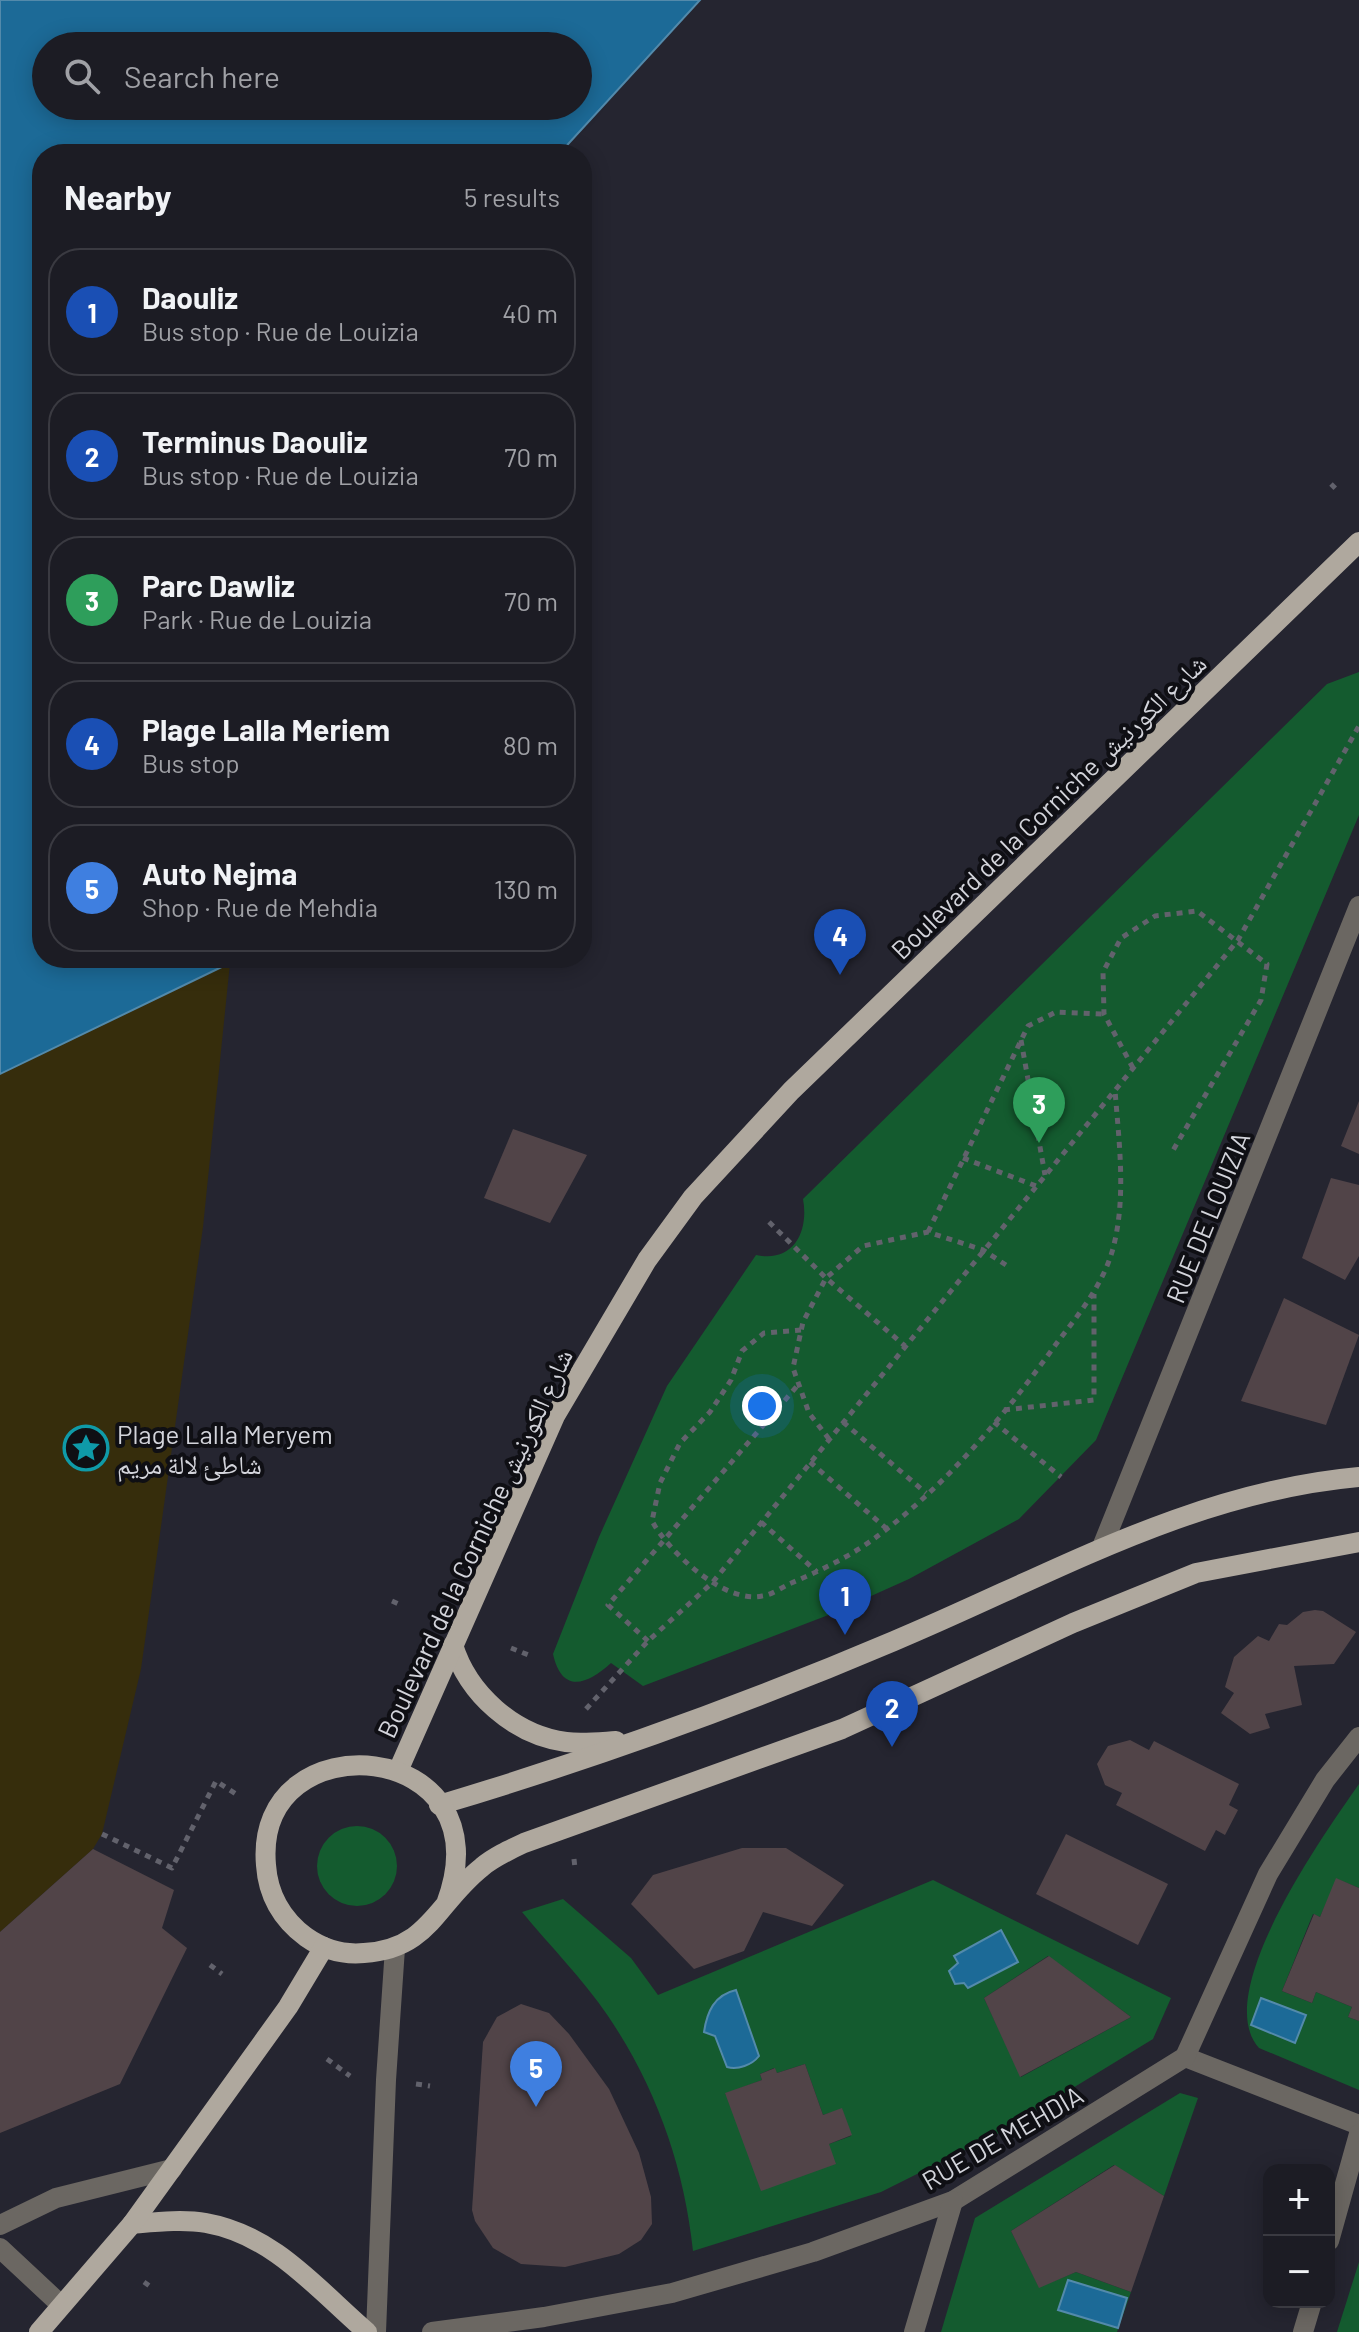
<!DOCTYPE html>
<meta charset="utf-8">
<style>
:root{--surface:#1c1c24;--page:#25252c;--text:#f1f3f6;--muted:#a0a1a6;--line:#3a3a41;--accent:#1a73e8}
body{margin:0;font-family:Barlow,"Noto Naskh Arabic",sans-serif;background:var(--page);color:var(--text)}
.controls{position:absolute;right:24px;bottom:24px;display:grid;overflow:hidden;border-radius:16px;box-shadow:0 4px 20px #0003}
.controls button{width:72px;height:72px;display:grid;place-items:center;padding:0;border:0;border-bottom:2px solid var(--line);background:var(--surface);color:var(--text);font:40px sans-serif}
.you{position:absolute;left:762px;top:1406px;width:28px;height:28px;margin:-20px;border:6px solid #fff;border-radius:50%;background:#1a73e8;box-shadow:0 0 0 12px #1a73e833}
.badge{display:grid;place-items:center;width:52px;height:52px;border-radius:50%;background:var(--accent);color:#fff;font-size:26px;font-weight:700}
.pin{position:absolute;translate:-50% -66px;filter:drop-shadow(0 2px 4px #0008)}
.pin::after{content:'';position:absolute;top:42px;width:28px;height:24px;background:inherit;clip-path:polygon(0 0,100% 0,50% 100%)}
.list{margin:0;padding:0;list-style:none}
h2{display:flex;justify-content:space-between;align-items:center;height:104px;margin:0;padding:0 32px;font-size:34px}
h2 small{font-size:26px;font-weight:400;color:var(--muted)}
.list li{display:grid;grid-template-columns:52px 1fr auto;gap:24px;align-items:center;box-sizing:border-box;height:128px;margin:0 16px 16px;padding:0 16px;border:2px solid var(--line);border-radius:32px}
.list b{display:block;font-size:30px;white-space:nowrap}
.list p{margin:0;font-size:26px;white-space:nowrap;color:var(--muted)}
.list em{font-size:26px;font-style:normal;color:var(--muted)}
.icon{flex:none;width:44px;height:44px;fill:none;stroke:currentColor;stroke-width:2;stroke-linecap:round;stroke-linejoin:round}
.map{position:relative;flex:none;width:1359px;height:2332px;overflow:hidden}
.search{position:absolute;background:var(--surface);box-shadow:0 4px 20px #0003;left:32px;top:32px;width:560px;height:88px;display:flex;align-items:center;gap:20px;box-sizing:border-box;padding:0 28px;border-radius:44px;color:var(--muted);font-size:30px}
.panel{position:absolute;background:var(--surface);box-shadow:0 4px 20px #0003;left:32px;top:144px;width:560px;height:824px;border-radius:32px}
.map>svg:first-child{display:block}
.green{fill:#145b2f;fill-rule:evenodd}
.sand{fill:#362d0c}
.water{fill:#1c6a97;stroke:#538aab;stroke-width:2;fill-rule:evenodd}
.building{fill:#514448}
.lines{fill:none;stroke-linecap:round;stroke-linejoin:round}
.path{stroke:#62626c;stroke-width:5;stroke-dasharray:6 6;stroke-linecap:butt}
.minor{stroke:#6b6762;stroke-width:20}
.major{stroke:#afa89e;stroke-width:20}
.labels{text-anchor:middle;dominant-baseline:central;stroke-width:8;stroke-linejoin:round;paint-order:stroke}
.street-label{font-size:26px;fill:#d3d4db;stroke:#0f0f14}
.poi-label{font-size:26px;fill:#d3d4db;stroke:#0f0f14;text-anchor:start}
</style>
<div class="map">
<svg width="1359" height="2332" viewBox="0 0 1359 2332">
<rect width="100%" height="100%" fill="#252530"/>
<g class="green">
<path d="M 1359,672 L 1359,815 L 1096,1440 L 1019,1519 L 909,1579 L 831,1614 L 643,1686 L 611,1663 C 587,1685 562,1694 553,1654 L 599,1537 L 667,1386 L 756,1255 C 794,1263 809,1231 803,1199 L 1327,684 Z"/>
<path d="M 1359,1784 L 1359,1888 L 1337,1879 L 1320,1917 L 1313,1914 L 1282,1991 L 1312,2003 L 1316,1992 L 1352,2007 L 1348,2017 L 1359,2021 L 1359,2090 L 1259,2048 C 1210,1994 1324,1834 1359,1784 Z"/>
<circle cx="357" cy="1866" r="40"/>
<path d="M 933,1880 L 1171,1998 L 1153,2039 L 1001,2132 L 881,2192 L 693,2251 C 684,2166 656,2087 608,2016 C 583,1979 550,1946 522,1912 L 563,1899 L 631,1958 L 658,1995 ZM 1048,1956 L 1131,2017 L 1021,2077 L 984,1998 ZM 805,2064 L 823,2115 L 842,2109 L 851,2136 L 829,2144 L 725,2094 L 762,2080 L 760,2074 L 774,2068 L 777,2073 Z"/>
<path d="M 1180,2093 L 1198,2098 L 1164,2196 L 1114,2165 L 1011,2231 L 1039,2287 L 1076,2272 L 1131,2292 L 1117,2332 L 941,2332 L 975,2218 Z"/>
<path d="M 1359,2262 L 1359,2332 L 1337,2332 Z"/>
</g>
<path class="sand" d="M 230,963 L 203,1227 L 141,1669 L 102,1834 L 93,1849 L 0,1932 L 0,1074 Z"/>
<g class="water">
<path d="M 0,0 L 700,0 L 559,154 L 42,154 L 42,958 L 231,958 L 230,963 L 0,1074 ZM 578,46 L 578,106 L 46,106 L 46,46 Z"/>
<path d="M 1001,1930 L 1018,1962 L 968,1988 L 964,1983 L 955,1984 L 949,1971 L 958,1963 L 954,1956 Z"/>
<path d="M 736,1990 L 759,2056 C 752,2065 738,2070 727,2067 L 715,2036 L 704,2032 C 707,2012 714,1995 736,1990 Z"/>
<path d="M 1261,1998 L 1306,2015 L 1295,2043 L 1251,2025 Z"/>
<path d="M 1068,2280 L 1127,2298 L 1118,2328 L 1058,2310 Z"/>
</g>
<g class="building">
<path d="M 1359,1101 L 1359,1154 L 1341,1146 Z"/>
<path d="M 513,1129 L 587,1155 L 550,1223 L 484,1198 Z"/>
<path d="M 1331,1178 L 1359,1185 L 1359,1256 L 1345,1280 L 1302,1258 Z"/>
<path d="M 1284,1298 L 1359,1335 L 1326,1425 L 1241,1401 Z"/>
<path d="M 1315,1610 L 1323,1611 L 1356,1632 L 1334,1664 L 1294,1666 L 1302,1705 L 1265,1714 L 1270,1728 L 1250,1734 L 1221,1713 L 1234,1693 L 1225,1687 L 1234,1657 L 1258,1636 L 1269,1641 L 1279,1624 L 1287,1625 L 1303,1612 Z"/>
<path d="M 1130,1740 L 1149,1750 L 1154,1741 L 1239,1784 L 1229,1805 L 1238,1810 L 1225,1835 L 1216,1830 L 1205,1851 L 1116,1805 L 1122,1793 L 1105,1785 L 1097,1764 L 1108,1746 Z"/>
<path d="M 1066,1834 L 1168,1884 L 1138,1945 L 1036,1894 Z"/>
<path d="M 742,1848 L 786,1848 L 844,1885 L 812,1926 L 763,1912 L 744,1951 L 694,1969 L 631,1904 L 653,1875 Z"/>
<path d="M 93,1849 L 174,1890 L 162,1928 L 187,1948 L 120,2084 L 0,2133 L 0,1932 Z"/>
<path d="M 1336,1878 L 1359,1888 L 1359,2021 L 1348,2017 L 1352,2007 L 1316,1992 L 1312,2003 L 1282,1991 L 1314,1914 L 1320,1917 Z"/>
<path d="M 1049,1956 L 1131,2017 L 1020,2077 L 984,1998 Z"/>
<path d="M 521,2004 L 549,2013 L 569,2034 L 609,2089 L 639,2153 L 651,2197 L 652,2224 L 641,2240 L 619,2254 L 565,2267 L 521,2264 L 493,2248 L 475,2221 L 472,2210 L 483,2042 L 497,2017 Z"/>
<path d="M 805,2064 L 823,2115 L 842,2108 L 852,2135 L 829,2144 L 836,2164 L 761,2191 L 725,2093 L 762,2080 L 760,2074 L 775,2068 L 777,2073 Z"/>
<path d="M 1115,2165 L 1164,2196 L 1131,2292 L 1076,2272 L 1039,2288 L 1011,2231 Z"/>
</g>
<g class="lines">
<g class="path">
<path d="M 1331,484 L 1338,491"/>
<path d="M 1021,1040 L 1045,1175"/>
<path d="M 1133,1068 L 1104,1014 L 1103,972 L 1121,938 L 1155,916 L 1197,911 L 1267,964 L 1261,1000 L 1172,1152"/>
<path d="M 963,1158 L 1036,1186"/>
<path d="M 769,1222 L 826,1278 L 905,1346"/>
<path d="M 928,1232 L 1028,1026 L 1056,1012 L 1104,1014"/>
<path d="M 801,1330 L 764,1333 L 742,1351 L 731,1380 L 710,1412 L 680,1443 L 660,1483 L 652,1521 C 668,1551 724,1604 762,1596 C 771,1595 781,1588 789,1584 C 820,1571 853,1555 879,1535 C 950,1482 1008,1411 1059,1340 C 1080,1313 1102,1285 1112,1252 C 1127,1200 1119,1143 1115,1090"/>
<path d="M 1004,1410 L 1094,1400 L 1094,1294"/>
<path d="M 843,1422 L 926,1493"/>
<path d="M 994,1422 L 1061,1477"/>
<path d="M 829,1439 L 809,1413 L 793,1368 L 803,1322 L 826,1278 L 863,1246 L 928,1232 L 983,1250 L 1009,1267"/>
<path d="M 810,1462 L 887,1529"/>
<path d="M 761,1522 L 817,1572"/>
<path d="M 392,1601 L 401,1605"/>
<path d="M 648,1641 L 608,1605 L 798,1385"/>
<path d="M 511,1648 L 531,1656"/>
<path d="M 586,1709 L 648,1641 L 712,1583 L 1238,940 L 1359,726"/>
<path d="M 102,1834 L 172,1868 L 216,1781 L 239,1796"/>
<path d="M 574,1859 L 575,1868"/>
<path d="M 210,1965 L 222,1974"/>
<path d="M 327,2059 L 350,2076"/>
<path d="M 416,2084 L 430,2086"/>
<path d="M 144,2282 L 151,2287"/>
</g>
<g class="minor">
<path d="M 1102,1547 L 1359,906"/>
<path d="M 1185,2057 L 1359,2125"/>
<path d="M 0,2225 L 56,2198 L 172,2169"/>
<path d="M 1329,2241 L 1359,2134"/>
<path d="M 0,2248 L 61,2305"/>
<path d="M 376,2332 L 386,2080 L 395,1948"/>
<path d="M 432,2332 L 544,2317 L 672,2293 L 813,2252 L 953,2201 L 1185,2057 L 1268,1874 L 1325,1780 L 1359,1737"/>
<path d="M 914,2332 L 953,2201"/>
<path d="M 1303,2332 L 1312,2302"/>
</g>
<g class="major">
<path d="M 453,1645 C 468,1694 514,1735 566,1742 C 582,1744 600,1742 616,1741"/>
<path d="M 398,1771 L 555,1416 L 647,1260 L 693,1197 L 791,1091 L 1359,542"/>
<path d="M 439,1805 C 593,1759 746,1704 894,1641 C 1047,1577 1190,1492 1359,1477"/>
<path d="M 446,1904 C 509,1737 253,1717 266,1865 C 268,1895 282,1919 306,1937 C 323,1949 343,1955 364,1953 C 430,1949 436,1903 482,1867 C 494,1857 509,1850 524,1843 L 842,1729 L 1073,1623 L 1196,1573 L 1359,1542"/>
<path d="M 132,2224 C 156,2222 183,2219 206,2223 C 274,2235 317,2289 367,2332"/>
<path d="M 39,2332 L 132,2224 L 288,2007 L 324,1947"/>
</g>
</g>
<defs>
<g id="sight-ring" transform="scale(2.3)"><circle r="9.5" fill="#0f0f14" stroke="#0f9aa8" stroke-width="1.5"/><path d="M0-6L1.8-2.2L6-1.7L2.9 1.2L3.7 5.4L0 3.3L-3.7 5.4L-2.9 1.2L-6-1.7L-1.8-2.2Z" fill="#0f9aa8"/></g>
</defs>
<g fill-rule="evenodd">
<use href="#sight-ring" x="86" y="1448"/>
</g>
<g class="labels">
<g class="street-label">
<text transform="translate(1048 806) rotate(-44)">Boulevard de la Corniche شارع الكورنيش</text>
<text transform="translate(1207 1217) rotate(-68)">RUE DE LOUIZIA</text>
<text transform="translate(474 1543) rotate(-65)">Boulevard de la Corniche شارع الكورنيش</text>
<text transform="translate(1002 2137) rotate(-30)">RUE DE MEHDIA</text>
</g>
<g class="poi-label">
<text x="117" y="1433">Plage Lalla Meryem<tspan x="117" dy="30">شاطئ لالة مريم</tspan></text>
</g>
</g>
</svg>
<div class="controls">
<button>+</button>
<button>−</button>
</div>
<div class="you"></div>
<div class="pin badge" style="left:845px;top:1635px;background:#1a4fb4">1</div>
<div class="pin badge" style="left:892px;top:1747px;background:#1a4fb4">2</div>
<div class="pin badge" style="left:1039px;top:1143px;background:#2e9e5b">3</div>
<div class="pin badge" style="left:840px;top:975px;background:#1a4fb4">4</div>
<div class="pin badge" style="left:536px;top:2107px;background:#3f7fe0">5</div>
<div class="search"><svg class="icon" aria-label="search" viewBox="0 0 24 24"><circle cx="10" cy="10" r="6"/><path d="M15 15l6 6"/></svg>Search here</div>
<section class="panel">
<h2>Nearby<small>5 results</small></h2>
<ul class="list">
<li><span class="badge" style="background:#1a4fb4">1</span><div><b>Daouliz</b><p>Bus stop · Rue de Louizia</p></div><em>40 m</em></li>
<li><span class="badge" style="background:#1a4fb4">2</span><div><b>Terminus Daouliz</b><p>Bus stop · Rue de Louizia</p></div><em>70 m</em></li>
<li><span class="badge" style="background:#2e9e5b">3</span><div><b>Parc Dawliz</b><p>Park · Rue de Louizia</p></div><em>70 m</em></li>
<li><span class="badge" style="background:#1a4fb4">4</span><div><b>Plage Lalla Meriem</b><p>Bus stop</p></div><em>80 m</em></li>
<li><span class="badge" style="background:#3f7fe0">5</span><div><b>Auto Nejma</b><p>Shop · Rue de Mehdia</p></div><em>130 m</em></li>
</ul>
</section>
</div>
